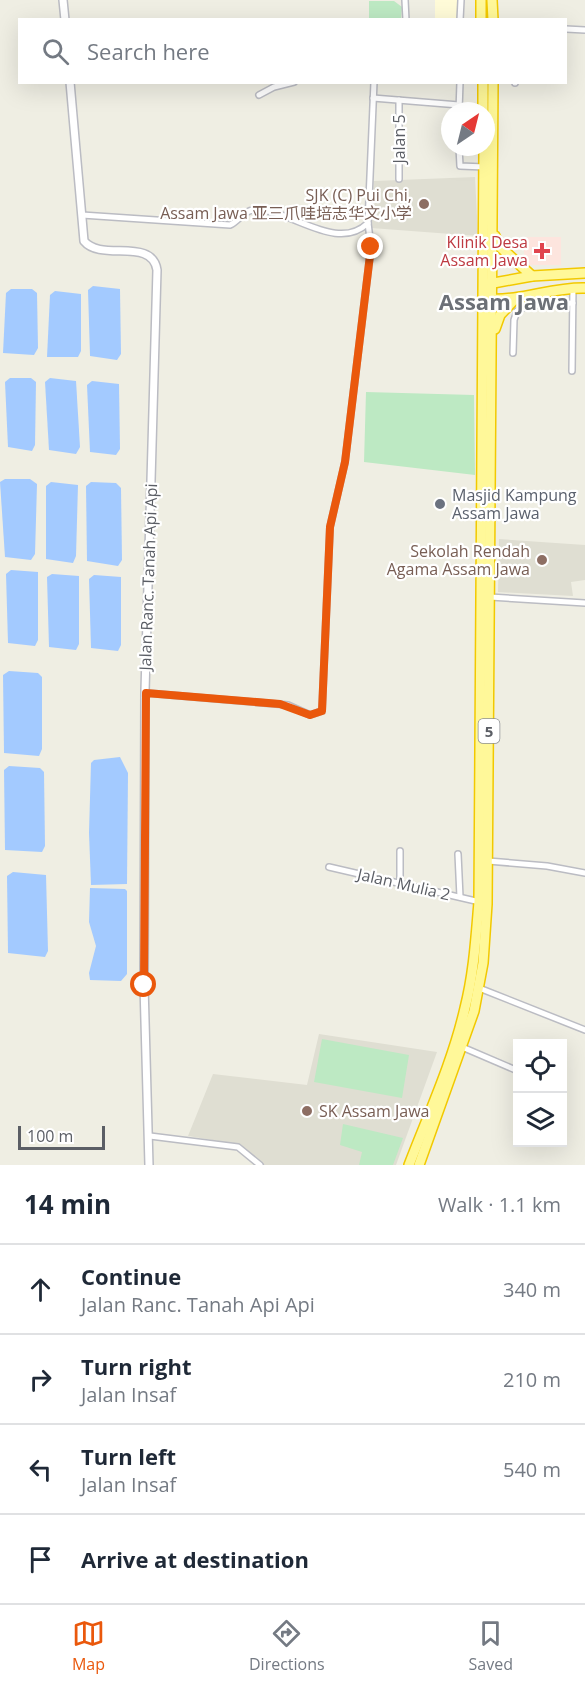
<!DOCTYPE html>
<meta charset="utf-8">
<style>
:root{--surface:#fff;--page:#f6f6f7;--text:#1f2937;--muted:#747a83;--line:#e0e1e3;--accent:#ea580c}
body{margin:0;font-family:"Open Sans","Noto Sans SC",sans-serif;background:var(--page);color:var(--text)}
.controls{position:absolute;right:18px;bottom:18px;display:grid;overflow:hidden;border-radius:0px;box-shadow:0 6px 24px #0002}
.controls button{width:54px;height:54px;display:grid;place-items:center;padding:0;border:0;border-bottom:2px solid var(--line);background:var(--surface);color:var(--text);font:30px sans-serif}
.compass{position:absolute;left:441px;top:102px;width:54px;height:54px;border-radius:50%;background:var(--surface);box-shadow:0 6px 24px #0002;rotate:35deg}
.scale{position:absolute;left:18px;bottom:15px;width:87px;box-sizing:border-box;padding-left:6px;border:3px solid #5b5e65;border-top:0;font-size:16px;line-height:21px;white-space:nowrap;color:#5b5e65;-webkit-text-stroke:4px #fff;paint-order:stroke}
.stop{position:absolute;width:18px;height:18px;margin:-14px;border:4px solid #ea580c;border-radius:50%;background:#fff}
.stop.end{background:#ea580c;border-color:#fff;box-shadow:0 2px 6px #0008}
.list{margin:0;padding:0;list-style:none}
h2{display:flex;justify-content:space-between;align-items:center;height:78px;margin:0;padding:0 24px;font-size:26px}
h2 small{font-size:20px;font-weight:400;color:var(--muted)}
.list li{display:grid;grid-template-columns:39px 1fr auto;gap:18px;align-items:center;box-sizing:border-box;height:90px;padding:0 24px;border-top:2px solid var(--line)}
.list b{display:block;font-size:22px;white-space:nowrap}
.list p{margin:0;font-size:20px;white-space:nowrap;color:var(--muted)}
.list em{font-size:20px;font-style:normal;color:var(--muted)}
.icon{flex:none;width:33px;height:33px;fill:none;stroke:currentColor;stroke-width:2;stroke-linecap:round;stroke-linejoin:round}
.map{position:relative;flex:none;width:585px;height:1165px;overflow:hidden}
.search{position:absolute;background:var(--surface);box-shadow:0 6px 24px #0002;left:18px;right:18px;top:18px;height:66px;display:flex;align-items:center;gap:15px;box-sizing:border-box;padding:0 21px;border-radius:0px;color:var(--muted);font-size:22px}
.sheet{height:438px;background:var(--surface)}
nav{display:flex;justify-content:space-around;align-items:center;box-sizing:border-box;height:84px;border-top:2px solid var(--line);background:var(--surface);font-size:16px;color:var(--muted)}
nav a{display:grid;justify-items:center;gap:3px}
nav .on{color:var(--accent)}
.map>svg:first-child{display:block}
.commercial{fill:#fffbd8}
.education{fill:#dfded2}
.medical{fill:#fde5de}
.green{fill:#bde9c3}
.water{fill:#a3caff}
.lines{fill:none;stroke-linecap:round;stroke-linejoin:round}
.minor-casing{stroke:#bbbcc3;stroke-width:8}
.tertiary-casing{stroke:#bbbcc3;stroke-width:10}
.trunk-casing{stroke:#f2c900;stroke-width:12}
.minor{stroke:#fff;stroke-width:5}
.tertiary{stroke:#fff;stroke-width:7}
.trunk{stroke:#fff899;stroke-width:9}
.route{stroke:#ea580c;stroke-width:8}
.education-dot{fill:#8d6e63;stroke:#fff;stroke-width:2}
.health-dot{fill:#e0444e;stroke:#fff;stroke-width:2}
.worship-dot{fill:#6b7280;stroke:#fff;stroke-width:2}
.labels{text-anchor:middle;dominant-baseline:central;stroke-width:4.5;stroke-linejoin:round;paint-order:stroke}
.shield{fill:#fff;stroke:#8c8e93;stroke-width:1.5}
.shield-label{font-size:15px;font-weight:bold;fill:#5b5e65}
.street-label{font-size:16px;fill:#5b5e65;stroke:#fff}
.education-label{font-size:16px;fill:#785e54;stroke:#fff;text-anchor:end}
.health-label{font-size:16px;fill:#be3a42;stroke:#fff;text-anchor:end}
.worship-label{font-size:16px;fill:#5b616d;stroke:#fff;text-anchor:start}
.district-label{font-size:22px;font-weight:bold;fill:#6c7077;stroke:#fff}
</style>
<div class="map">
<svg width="585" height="1165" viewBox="0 0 585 1165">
<rect width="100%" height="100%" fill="#efeee3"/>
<path class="commercial" d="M 435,0 L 459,0 L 458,19 L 435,20 Z"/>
<g class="education">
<path d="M 475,177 L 478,236 L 371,228 L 374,181 Z"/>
<path d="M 499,539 L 585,545 L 585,580 L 571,582 L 573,596 L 498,592 Z"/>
<path d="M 319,1034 L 437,1052 L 396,1165 L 263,1165 L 237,1144 L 188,1136 L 213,1074 L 307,1085 Z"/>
</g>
<rect class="medical" x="524" y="237" width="37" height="28"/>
<g class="green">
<path d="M 369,1 L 394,1 L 402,7 L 401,19 L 369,19 Z"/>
<path d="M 366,392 L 474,395 L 475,475 L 364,462 Z"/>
<path d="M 322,1039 L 409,1055 L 402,1098 L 314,1082 Z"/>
<path d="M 343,1124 L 403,1138 L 393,1165 L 359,1165 L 362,1152 L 340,1145 Z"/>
</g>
<g class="water">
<path d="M 93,286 L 120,289 L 121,354 L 117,360 L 90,356 L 88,290 Z"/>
<path d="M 11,289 L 32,289 L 37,293 L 38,348 L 34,355 L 3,353 L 6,293 Z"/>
<path d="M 55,291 L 81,294 L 81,351 L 78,357 L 47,357 L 50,295 Z"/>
<path d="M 10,378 L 31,378 L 36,382 L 35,445 L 32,451 L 8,447 L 5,382 Z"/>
<path d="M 50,378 L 76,381 L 80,447 L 76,454 L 49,450 L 45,382 Z"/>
<path d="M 92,381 L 119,384 L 120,449 L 116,455 L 90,452 L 87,385 Z"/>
<path d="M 5,479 L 30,479 L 37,484 L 35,554 L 31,560 L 5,557 L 0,482 Z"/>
<path d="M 51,482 L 78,485 L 76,556 L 73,563 L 46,559 L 46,486 Z"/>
<path d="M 91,482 L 116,483 L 121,488 L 122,560 L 118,566 L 87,561 L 86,486 Z"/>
<path d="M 11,570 L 38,572 L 38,640 L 35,646 L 8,643 L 6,574 Z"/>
<path d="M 52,574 L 79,576 L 79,644 L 76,650 L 49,647 L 47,577 Z"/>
<path d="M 94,575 L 121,577 L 121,645 L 118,651 L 91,648 L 89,579 Z"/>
<path d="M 9,671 L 38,673 L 42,677 L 42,749 L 39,756 L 4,753 L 3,675 Z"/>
<path d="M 120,757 L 128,773 L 127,884 L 91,885 L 89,833 L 91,763 L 94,760 Z"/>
<path d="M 9,766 L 40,768 L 44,772 L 45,846 L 42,852 L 5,850 L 4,770 Z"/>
<path d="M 13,872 L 46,875 L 48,951 L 45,957 L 8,953 L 7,876 Z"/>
<path d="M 90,888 L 125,889 L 127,891 L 127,974 L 121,981 L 90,980 L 89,973 L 96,946 L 89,922 Z"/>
</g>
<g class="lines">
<g class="minor-casing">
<g id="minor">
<path d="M 405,0 L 406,20"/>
<path d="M 460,20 L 461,0"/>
<path d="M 566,29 L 585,30"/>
<path d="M 515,83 L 515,82"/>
<path d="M 259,95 L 274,87 L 294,82"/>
<path d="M 373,98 L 459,105"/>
<path d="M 459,111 L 460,82"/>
<path d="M 459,147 L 460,166 L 485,167"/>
<path d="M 399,179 L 399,100"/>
<path d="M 82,215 L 230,225 C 239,221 243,211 253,210 C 289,207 336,254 368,223"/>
<path d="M 513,353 L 514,320 L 517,311 L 527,306 L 573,303"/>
<path d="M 572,371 L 573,287"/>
<path d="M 490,597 L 585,603"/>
<path d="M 146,693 L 288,705 L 310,715 L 322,711 L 330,527 L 345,462 L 371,247 L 368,223 L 374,82"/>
<path d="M 458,854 L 460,897"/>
<path d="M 488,861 L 547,866 L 585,873"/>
<path d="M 329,867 L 480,902"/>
<path d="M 400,884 L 400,851"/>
<path d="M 479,988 L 585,1030"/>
<path d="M 462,1047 L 518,1071"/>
<path d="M 150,1136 L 238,1147 L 260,1165"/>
</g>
</g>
<g class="tertiary-casing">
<g id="tertiary">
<path d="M 63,0 L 65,20"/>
<path d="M 70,82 L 84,241 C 101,262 152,237 157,270 L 145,691 L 144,985 L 149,1165"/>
</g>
</g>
<g class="trunk-casing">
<g id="trunk">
<path d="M 481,0 L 481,20"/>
<path d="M 492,0 L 493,20"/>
<path d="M 483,82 L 483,111"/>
<path d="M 495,236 L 499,246 L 532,276"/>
<path d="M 488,284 L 532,276 L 585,273"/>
<path d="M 489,299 C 522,301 552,287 585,288"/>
<path d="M 495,329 L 500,315 L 515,299"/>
<path d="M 409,1165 C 429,1113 453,1061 465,1008 C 474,973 476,937 479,902 L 484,147"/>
<path d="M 419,1165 L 474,1011 L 483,963 L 487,904 L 493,82"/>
</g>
</g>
<use href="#minor" class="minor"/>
<use href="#tertiary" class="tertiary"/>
<use href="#trunk" class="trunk"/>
</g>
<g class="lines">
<path class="route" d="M 144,985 L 146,693 L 280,704 L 310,715 L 322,711 L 330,527 L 345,462 L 371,247"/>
</g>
<g class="education-dot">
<circle cx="424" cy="204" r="6"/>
<circle cx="542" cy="560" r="6"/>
<circle cx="307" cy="1111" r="6"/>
</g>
<path class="health-dot" d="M539 242h6v6h6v6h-6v6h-6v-6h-6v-6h6z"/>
<circle class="worship-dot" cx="440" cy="504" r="6"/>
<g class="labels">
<rect class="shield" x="478.5" y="719" width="21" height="24" rx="4.5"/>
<g class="shield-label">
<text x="489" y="731">5</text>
</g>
<g class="street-label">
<text transform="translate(399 139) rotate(-90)">Jalan 5</text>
<text transform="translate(148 577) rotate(-88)">Jalan Ranc. Tanah Api Api</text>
<text transform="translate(404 884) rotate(13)">Jalan Mulia 2</text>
</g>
<g class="education-label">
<text x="412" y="195">SJK (C) Pui Chi,<tspan x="412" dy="18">Assam Jawa 亚三爪哇培志华文小学</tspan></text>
<text x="530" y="551">Sekolah Rendah<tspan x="530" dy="18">Agama Assam Jawa</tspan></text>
<text x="319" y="1111" text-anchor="start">SK Assam Jawa</text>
</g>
<g class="health-label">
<text x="528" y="242">Klinik Desa<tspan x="528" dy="18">Assam Jawa</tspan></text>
</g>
<g class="worship-label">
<text x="452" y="495">Masjid Kampung<tspan x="452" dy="18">Assam Jawa</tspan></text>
</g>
<g class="district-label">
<text x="504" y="301">Assam Jawa</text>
</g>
</g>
</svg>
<div class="controls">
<button><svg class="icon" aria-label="locate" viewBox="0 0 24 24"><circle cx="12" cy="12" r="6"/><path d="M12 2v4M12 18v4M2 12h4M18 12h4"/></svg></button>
<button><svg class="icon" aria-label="layers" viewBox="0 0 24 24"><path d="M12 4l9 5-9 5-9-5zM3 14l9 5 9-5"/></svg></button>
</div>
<svg class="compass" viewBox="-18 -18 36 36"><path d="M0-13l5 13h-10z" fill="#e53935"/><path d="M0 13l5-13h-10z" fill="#747a83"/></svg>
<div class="scale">100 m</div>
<div class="stop" style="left:144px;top:985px"></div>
<div class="stop end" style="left:371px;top:247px"></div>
<div class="search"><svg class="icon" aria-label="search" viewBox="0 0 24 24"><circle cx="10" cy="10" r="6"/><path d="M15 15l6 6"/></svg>Search here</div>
</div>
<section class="sheet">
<h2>14 min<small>Walk · 1.1 km</small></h2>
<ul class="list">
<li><svg class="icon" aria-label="ahead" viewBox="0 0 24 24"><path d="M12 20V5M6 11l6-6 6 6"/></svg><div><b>Continue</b><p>Jalan Ranc. Tanah Api Api</p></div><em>340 m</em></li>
<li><svg class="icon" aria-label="right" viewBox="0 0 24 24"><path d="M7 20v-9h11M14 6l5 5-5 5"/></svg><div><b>Turn right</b><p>Jalan Insaf</p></div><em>210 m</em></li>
<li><svg class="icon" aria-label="left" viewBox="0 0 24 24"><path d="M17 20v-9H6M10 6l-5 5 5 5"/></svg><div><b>Turn left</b><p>Jalan Insaf</p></div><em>540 m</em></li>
<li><svg class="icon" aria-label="arrive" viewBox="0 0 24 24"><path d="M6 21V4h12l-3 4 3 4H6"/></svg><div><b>Arrive at destination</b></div></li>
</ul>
</section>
<nav>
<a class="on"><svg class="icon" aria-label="map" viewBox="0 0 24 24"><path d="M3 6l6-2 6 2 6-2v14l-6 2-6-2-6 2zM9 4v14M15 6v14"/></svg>Map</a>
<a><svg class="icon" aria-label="directions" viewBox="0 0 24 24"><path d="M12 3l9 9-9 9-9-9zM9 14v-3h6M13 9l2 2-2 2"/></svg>Directions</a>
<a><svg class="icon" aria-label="saved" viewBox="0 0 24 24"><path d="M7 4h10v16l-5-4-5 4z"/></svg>Saved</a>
</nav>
